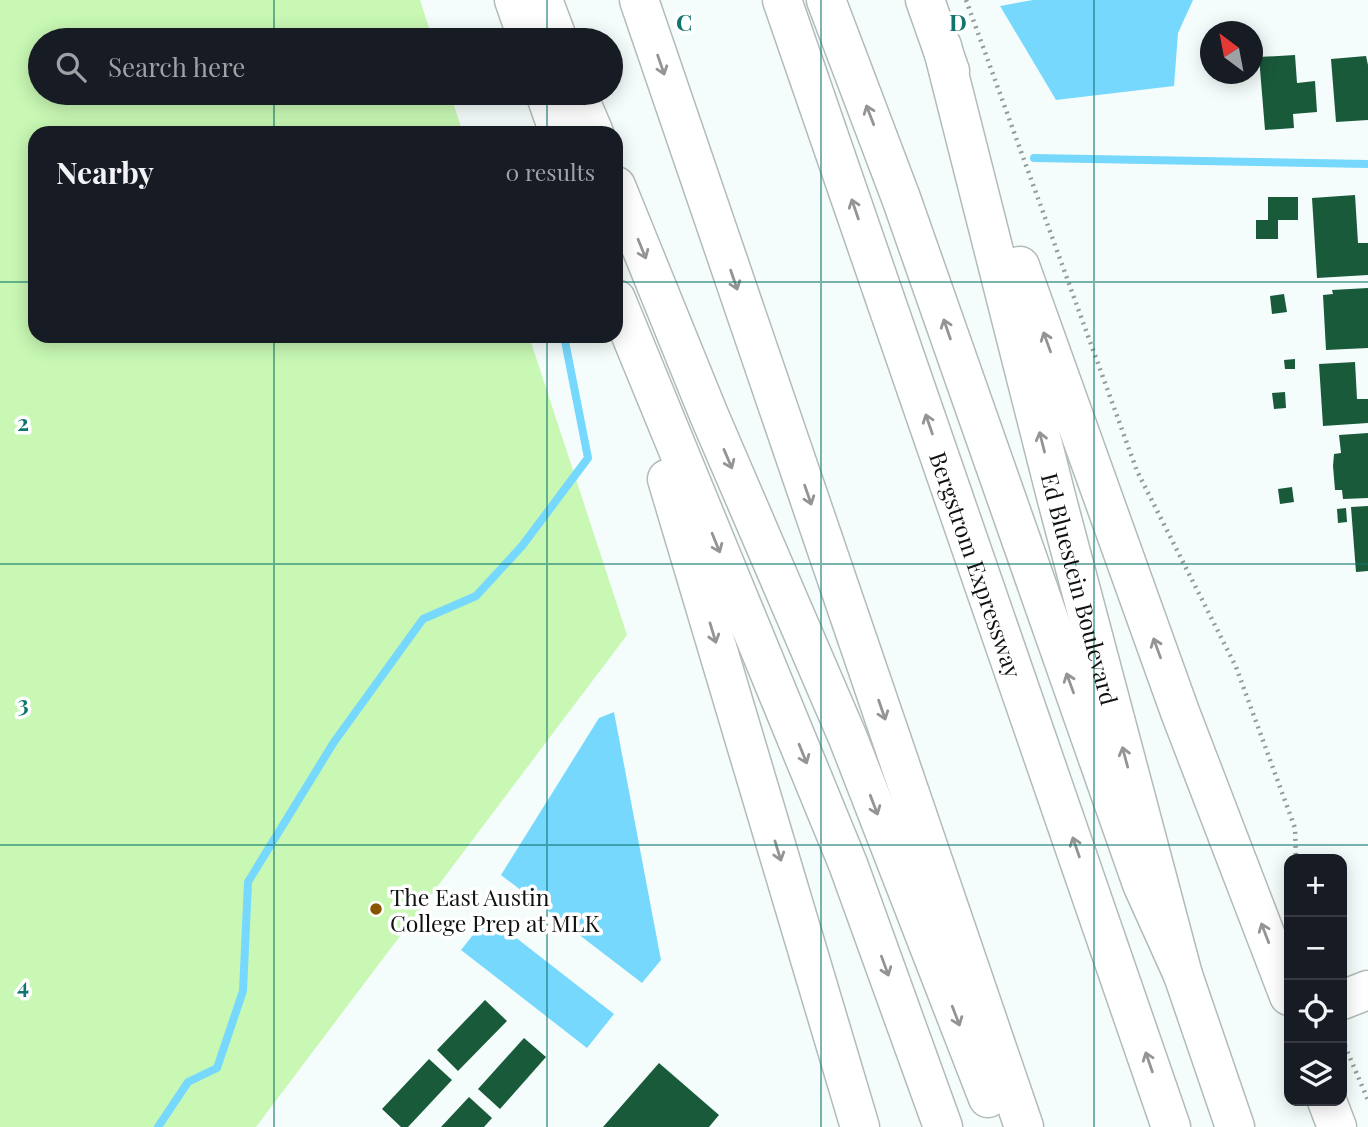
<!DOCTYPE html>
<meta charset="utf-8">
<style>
:root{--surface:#171b24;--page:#242831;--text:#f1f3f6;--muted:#9ea1a6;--line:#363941}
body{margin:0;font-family:"Playfair Display",serif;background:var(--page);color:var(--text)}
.controls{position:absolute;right:21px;bottom:21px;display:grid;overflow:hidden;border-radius:14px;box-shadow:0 4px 18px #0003}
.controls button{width:63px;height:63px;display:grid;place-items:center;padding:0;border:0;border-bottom:2px solid var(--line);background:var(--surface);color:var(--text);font:35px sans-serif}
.compass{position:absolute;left:1200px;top:21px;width:63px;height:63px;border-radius:50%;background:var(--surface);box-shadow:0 4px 18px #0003;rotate:328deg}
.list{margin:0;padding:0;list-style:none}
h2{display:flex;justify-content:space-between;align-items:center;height:91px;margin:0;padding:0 28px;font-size:30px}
h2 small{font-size:23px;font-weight:400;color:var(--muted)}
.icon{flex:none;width:38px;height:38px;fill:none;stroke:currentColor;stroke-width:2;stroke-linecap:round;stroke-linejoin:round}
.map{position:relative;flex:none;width:1368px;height:1127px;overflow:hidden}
.search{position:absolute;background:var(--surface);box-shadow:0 4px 18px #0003;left:28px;top:28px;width:595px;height:77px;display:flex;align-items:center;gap:18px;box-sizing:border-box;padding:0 24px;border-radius:38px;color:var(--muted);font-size:26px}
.panel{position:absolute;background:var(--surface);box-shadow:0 4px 18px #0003;left:28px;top:126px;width:595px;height:217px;border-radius:21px}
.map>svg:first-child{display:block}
.green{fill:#c8f8b4}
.water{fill:#77d8fd}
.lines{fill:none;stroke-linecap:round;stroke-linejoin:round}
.stream{stroke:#77d8fd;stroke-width:8}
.building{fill:#195a3b}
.minor-casing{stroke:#b3bbb9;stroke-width:41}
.major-casing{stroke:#b3bbb9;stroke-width:41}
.highway-casing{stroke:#b3bbb9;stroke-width:41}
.path{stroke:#959b9a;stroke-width:4.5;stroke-dasharray:2 5;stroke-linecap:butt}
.minor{stroke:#fff;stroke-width:38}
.major{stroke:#fff;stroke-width:38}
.highway{stroke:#fff;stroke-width:38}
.oneway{stroke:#939594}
.grid{fill:none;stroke:#0f766e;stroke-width:2;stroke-opacity:0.55}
.poi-dot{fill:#895600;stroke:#fff;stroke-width:2.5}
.labels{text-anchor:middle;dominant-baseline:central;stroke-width:7;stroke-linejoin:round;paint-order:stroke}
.street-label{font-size:23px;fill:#101312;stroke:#fff}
.poi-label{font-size:23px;fill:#101312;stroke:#fff;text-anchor:start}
.grid-label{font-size:23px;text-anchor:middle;font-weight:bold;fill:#0f766e;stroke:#fff;stroke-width:7;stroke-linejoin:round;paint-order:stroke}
</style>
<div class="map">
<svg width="1368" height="1127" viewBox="0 0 1368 1127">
<rect width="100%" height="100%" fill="#f4fdfb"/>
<path class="green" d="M 0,0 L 420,0 L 433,40 L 40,40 L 40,93 L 450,93 L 463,133 L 35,133 L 35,336 L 529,336 L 627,635 L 256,1127 L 0,1127 Z"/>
<g class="water">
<path d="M 1033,0 L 1193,0 L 1178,33 L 1174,86 L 1056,100 L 1000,6 Z"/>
<path d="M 614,712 L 661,960 L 642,983 L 501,875 L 599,718 Z"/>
<path d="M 488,916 L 614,1014 L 587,1048 L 461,950 Z"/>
</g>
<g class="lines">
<g class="stream">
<path d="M 1034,158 L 1368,164"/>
<path d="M 158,1127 L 188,1082 L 217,1068 L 243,991 L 248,882 L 334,742 L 423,619 L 476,596 L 522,546 L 588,458 L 564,336"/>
</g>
</g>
<g class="building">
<path d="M 1295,55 L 1297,83 L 1315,81 L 1317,112 L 1293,114 L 1294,128 L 1265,130 L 1259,57 Z"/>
<path d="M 1366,56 L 1368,65 L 1368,120 L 1336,122 L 1331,59 Z"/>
<path d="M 1355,195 L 1358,243 L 1368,243 L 1368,275 L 1317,278 L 1312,198 Z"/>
<path d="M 1268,197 L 1298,197 L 1298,220 L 1278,220 L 1278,239 L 1256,239 L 1256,220 L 1268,220 Z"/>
<path d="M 1368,288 L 1368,348 L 1326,350 L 1323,295 L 1333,294 L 1332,290 Z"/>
<path d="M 1284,294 L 1287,312 L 1272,314 L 1270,296 Z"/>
<path d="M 1295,359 L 1295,369 L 1285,369 L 1284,360 Z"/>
<path d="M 1355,362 L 1357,399 L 1368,399 L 1368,423 L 1323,426 L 1319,364 Z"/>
<path d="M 1285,392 L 1286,408 L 1274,409 L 1272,393 Z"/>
<path d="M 1368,433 L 1368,498 L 1343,499 L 1342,490 L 1335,490 L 1333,466 L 1334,454 L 1341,453 L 1339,435 Z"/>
<path d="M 1292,487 L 1294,502 L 1280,504 L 1278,489 Z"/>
<path d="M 1368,506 L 1368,571 L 1356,572 L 1351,507 Z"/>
<path d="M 1346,508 L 1347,522 L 1338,523 L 1337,509 Z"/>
<path d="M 485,1000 L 507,1021 L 458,1071 L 437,1050 Z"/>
<path d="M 524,1038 L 546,1057 L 500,1109 L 478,1089 Z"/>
<path d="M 429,1059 L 452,1080 L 408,1127 L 401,1127 L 382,1109 Z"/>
<path d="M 659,1063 L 719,1115 L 709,1127 L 603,1127 Z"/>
<path d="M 469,1097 L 492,1118 L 484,1127 L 441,1127 Z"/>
</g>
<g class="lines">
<g class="minor-casing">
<path id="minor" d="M 1342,1000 L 1368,990"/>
</g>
<g class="major-casing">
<g id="major">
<path d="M 514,0 L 528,40"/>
<path d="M 925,0 L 950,71"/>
<path id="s1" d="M 942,46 L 1057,500 L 1183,975 L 1235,1127"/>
<path d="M 545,93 L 559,133"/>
<path d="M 1020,266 L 1180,712 L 1289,996"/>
<path d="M 616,299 L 848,864 L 943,1127"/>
<path d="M 667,479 L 860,1127"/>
<path d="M 1327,1101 L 1337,1127"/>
</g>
</g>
<g class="highway-casing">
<g id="highway">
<path d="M 543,0 L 558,40"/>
<path d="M 639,0 L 1024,1127"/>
<path id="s2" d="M 782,0 L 1171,1127"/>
<path d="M 826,0 L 901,198 L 1142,884 L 1183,975"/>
<path d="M 577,93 L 594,133"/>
<path d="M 616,186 L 709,415 L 848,738 L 988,1098"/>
</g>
</g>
<g class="path">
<path d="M 966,0 L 1137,471 L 1236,667 L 1295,828 L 1296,859"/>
<path d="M 1342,1039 L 1368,1100"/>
</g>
<use href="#minor" class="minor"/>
<use href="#major" class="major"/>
<use href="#highway" class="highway"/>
</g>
<defs><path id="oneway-shaft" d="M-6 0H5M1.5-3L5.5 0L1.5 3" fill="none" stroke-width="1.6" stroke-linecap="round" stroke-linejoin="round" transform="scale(1.75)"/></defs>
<g class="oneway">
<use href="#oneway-shaft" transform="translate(661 65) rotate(71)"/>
<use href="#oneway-shaft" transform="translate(870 115) rotate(-111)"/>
<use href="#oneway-shaft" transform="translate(855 209) rotate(-109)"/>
<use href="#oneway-shaft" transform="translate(642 249) rotate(68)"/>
<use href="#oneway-shaft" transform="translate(734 280) rotate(71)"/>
<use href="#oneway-shaft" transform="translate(947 329) rotate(-109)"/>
<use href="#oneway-shaft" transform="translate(1047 342) rotate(-110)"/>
<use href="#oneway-shaft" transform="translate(929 424) rotate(-109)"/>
<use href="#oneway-shaft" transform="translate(1042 442) rotate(-104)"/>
<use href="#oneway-shaft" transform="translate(728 459) rotate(67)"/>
<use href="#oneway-shaft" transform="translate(808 495) rotate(71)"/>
<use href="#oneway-shaft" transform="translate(716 543) rotate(68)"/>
<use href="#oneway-shaft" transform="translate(713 633) rotate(73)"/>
<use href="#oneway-shaft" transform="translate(1157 648) rotate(-110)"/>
<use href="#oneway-shaft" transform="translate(1070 683) rotate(-110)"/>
<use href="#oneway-shaft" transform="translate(882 710) rotate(71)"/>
<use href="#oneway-shaft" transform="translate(803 754) rotate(68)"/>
<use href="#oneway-shaft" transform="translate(1125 757) rotate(-105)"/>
<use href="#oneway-shaft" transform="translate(874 805) rotate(69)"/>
<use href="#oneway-shaft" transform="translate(1076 847) rotate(-109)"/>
<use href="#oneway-shaft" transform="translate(778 851) rotate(73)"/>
<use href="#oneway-shaft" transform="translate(1265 933) rotate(-111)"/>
<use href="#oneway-shaft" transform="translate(885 966) rotate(70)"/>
<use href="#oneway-shaft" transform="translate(956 1016) rotate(69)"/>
<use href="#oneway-shaft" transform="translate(1149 1062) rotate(-109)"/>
</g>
<path class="grid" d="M 274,0 L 274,40M 547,0 L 547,40M 821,0 L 821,1127M 1094,0 L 1094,1127M 274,93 L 274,133M 547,93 L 547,133M 0,282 L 35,282M 616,282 L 1368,282M 274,336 L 274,1127M 547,336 L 547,1127M 0,564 L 1368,564M 0,845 L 1368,845"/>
<circle class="poi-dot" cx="376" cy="909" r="7"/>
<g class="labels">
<g class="street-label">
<text stroke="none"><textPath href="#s2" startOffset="597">Bergstrom Expressway</textPath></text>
<text stroke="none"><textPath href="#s1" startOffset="560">Ed Bluestein Boulevard</textPath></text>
</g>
<g class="poi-label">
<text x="390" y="896">The East Austin<tspan x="390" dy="26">College Prep at MLK</tspan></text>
</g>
</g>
<g class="grid-label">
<text x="684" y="31">C</text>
<text x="958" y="31">D</text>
<text x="23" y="431">2</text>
<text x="23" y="712">3</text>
<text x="23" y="994">4</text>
</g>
</svg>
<div class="controls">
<button>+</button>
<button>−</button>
<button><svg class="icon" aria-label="locate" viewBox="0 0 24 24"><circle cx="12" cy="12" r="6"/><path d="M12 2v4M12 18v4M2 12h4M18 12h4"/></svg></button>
<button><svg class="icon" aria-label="layers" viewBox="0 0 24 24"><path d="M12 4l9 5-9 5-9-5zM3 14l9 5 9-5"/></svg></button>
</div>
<svg class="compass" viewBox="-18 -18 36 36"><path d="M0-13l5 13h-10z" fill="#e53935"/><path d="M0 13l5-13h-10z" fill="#9ea1a6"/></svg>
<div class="search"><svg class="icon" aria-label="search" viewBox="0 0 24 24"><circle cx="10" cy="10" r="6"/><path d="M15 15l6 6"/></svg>Search here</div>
<section class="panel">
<h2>Nearby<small>0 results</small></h2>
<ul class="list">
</ul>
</section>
</div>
